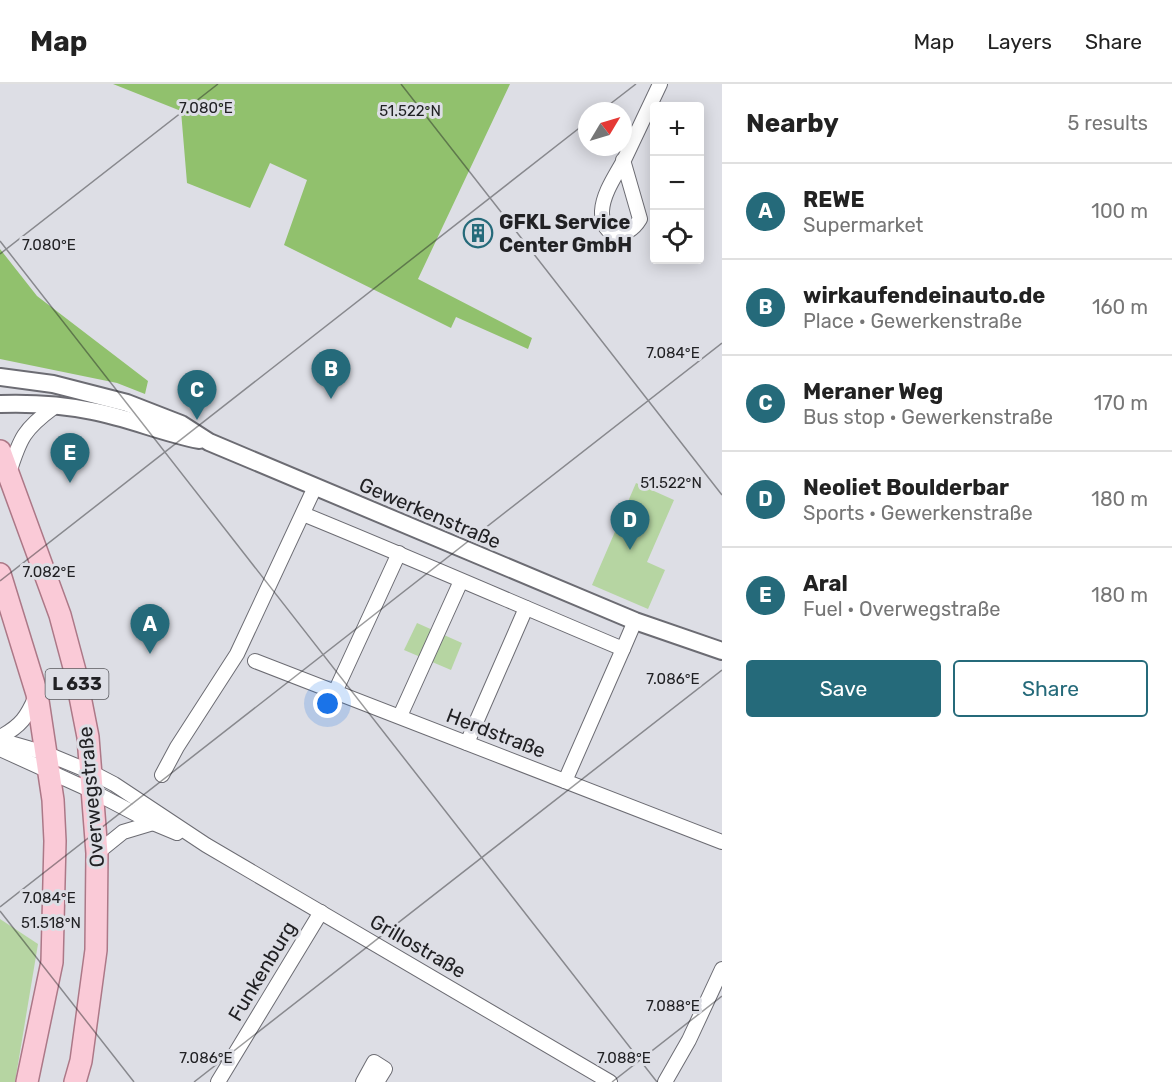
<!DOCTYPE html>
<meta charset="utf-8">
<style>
:root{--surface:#fff;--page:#f2f2f2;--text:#222;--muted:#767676;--line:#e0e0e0;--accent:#256a7a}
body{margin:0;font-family:Rubik,sans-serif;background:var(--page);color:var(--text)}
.controls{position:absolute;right:18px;top:18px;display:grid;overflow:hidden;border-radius:6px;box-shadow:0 3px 15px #0003}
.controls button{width:54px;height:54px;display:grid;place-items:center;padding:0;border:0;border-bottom:2px solid var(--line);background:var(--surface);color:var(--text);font:30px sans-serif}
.compass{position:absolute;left:578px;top:18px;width:54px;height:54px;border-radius:50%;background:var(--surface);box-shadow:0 3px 15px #0003;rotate:52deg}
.you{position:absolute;left:328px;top:620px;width:21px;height:21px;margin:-15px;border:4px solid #fff;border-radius:50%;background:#1a73e8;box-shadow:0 0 0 9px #1a73e833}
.badge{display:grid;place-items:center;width:39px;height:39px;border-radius:50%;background:var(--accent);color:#fff;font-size:20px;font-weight:700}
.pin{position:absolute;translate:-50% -50px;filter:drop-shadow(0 2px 3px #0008)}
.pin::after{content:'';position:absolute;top:32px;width:21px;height:18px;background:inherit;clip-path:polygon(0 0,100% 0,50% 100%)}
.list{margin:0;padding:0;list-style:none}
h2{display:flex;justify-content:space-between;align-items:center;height:78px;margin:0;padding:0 24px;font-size:26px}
h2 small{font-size:20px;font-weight:400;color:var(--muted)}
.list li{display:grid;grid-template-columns:39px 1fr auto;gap:18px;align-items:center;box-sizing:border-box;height:96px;padding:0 24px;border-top:2px solid var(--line)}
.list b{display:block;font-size:22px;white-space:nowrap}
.list p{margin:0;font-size:20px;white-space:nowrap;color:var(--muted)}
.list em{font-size:20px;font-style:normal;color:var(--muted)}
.actions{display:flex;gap:12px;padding:18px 24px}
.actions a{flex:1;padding:14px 0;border:2px solid var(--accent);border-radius:6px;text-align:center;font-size:21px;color:var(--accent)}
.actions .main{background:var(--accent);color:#fff}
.icon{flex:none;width:33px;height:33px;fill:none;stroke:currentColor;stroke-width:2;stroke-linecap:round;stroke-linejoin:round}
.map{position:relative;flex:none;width:722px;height:998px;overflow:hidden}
header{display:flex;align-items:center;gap:36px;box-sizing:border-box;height:84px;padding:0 30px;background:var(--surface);border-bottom:2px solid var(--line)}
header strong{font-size:28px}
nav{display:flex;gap:33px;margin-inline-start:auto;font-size:21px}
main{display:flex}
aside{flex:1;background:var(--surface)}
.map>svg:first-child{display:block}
.green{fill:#b6d5a2}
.forest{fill:#91c16d}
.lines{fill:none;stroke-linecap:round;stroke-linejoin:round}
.minor-casing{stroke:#6c6c73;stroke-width:16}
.tertiary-casing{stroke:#6c6c73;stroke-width:20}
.primary-casing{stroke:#ac7887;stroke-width:24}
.minor{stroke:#fff;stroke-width:14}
.tertiary{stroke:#fff;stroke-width:16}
.primary{stroke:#facad7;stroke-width:21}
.ticks{fill:none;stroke:#212124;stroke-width:1.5;stroke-opacity:0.45}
.labels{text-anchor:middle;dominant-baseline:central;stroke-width:6;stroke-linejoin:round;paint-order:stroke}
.shield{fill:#dddee5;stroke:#595a5e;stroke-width:1.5}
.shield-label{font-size:18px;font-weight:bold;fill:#212124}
.poi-label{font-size:20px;font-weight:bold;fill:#212124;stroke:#dddee5;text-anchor:start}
.street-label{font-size:20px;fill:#212124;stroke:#dddee5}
.ticks-label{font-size:15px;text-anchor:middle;fill:#212124;stroke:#dddee5;stroke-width:6;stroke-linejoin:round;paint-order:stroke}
</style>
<header>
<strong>Map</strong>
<nav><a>Map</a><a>Layers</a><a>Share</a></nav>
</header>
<main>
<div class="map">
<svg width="722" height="998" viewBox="0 0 722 998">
<rect width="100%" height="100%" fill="#dddee5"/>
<g class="green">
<path d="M 636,399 L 674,416 L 647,478 L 665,486 L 648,525 L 592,501 Z"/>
<path d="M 417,539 L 462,559 L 451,586 L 404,566 Z"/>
<path d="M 0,835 L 38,860 L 15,998 L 0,998 Z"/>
</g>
<g class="forest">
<path d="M 113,0 L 510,0 L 418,195 L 532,254 L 528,265 L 456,233 L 451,244 L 284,161 L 307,96 L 270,79 L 250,124 L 187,99 L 181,27 Z"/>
<path d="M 0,165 L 37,212 L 148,297 L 145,310 L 117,299 L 0,275 Z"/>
</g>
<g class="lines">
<g class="minor-casing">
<g id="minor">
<path d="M 623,76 L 640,135 C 627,157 601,155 602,127 C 603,109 616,91 624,76 C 636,51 648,25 660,0"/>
<path d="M 9,389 C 20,354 24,345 54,323"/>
<path d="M 303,430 C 411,474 516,520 623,565 L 635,537"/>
<path d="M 255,577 L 722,758"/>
<path d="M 335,608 L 399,469"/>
<path d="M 400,632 L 461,497"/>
<path d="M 0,653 C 21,642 27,633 36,612"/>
<path d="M 0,656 L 45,669 L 91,688 L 114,700 L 206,761 L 610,998"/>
<path d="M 467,659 L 526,524"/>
<path d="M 0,665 L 92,707 L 153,739 L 177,749"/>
<path d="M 162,691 L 177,663 L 237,570 L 315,403"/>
<path d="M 565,697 L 623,565"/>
<path d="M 97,769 L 123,748 L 153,739"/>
<path d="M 218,998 L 321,828"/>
<path d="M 363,998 L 374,978 L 385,985 L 377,998"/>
<path d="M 665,998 L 689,956 L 722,885"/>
</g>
</g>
<g class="tertiary-casing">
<g id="tertiary">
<path d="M 0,293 L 53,300 L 127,319 L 181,340 L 209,358 L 635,537 L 722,567"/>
<path d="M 0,320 C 30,319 63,321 92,327 C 129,334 163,349 199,356"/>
</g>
</g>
<g class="primary-casing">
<g id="primary">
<path d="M 0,367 L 60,531 L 75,587 L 88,653 L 97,769 L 96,866 L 81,977 L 75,998"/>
<path d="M 0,490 L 37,610 L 53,716 L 55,757 L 52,878 L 27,998"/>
</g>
</g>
<use href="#minor" class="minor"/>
<use href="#tertiary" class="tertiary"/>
<use href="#primary" class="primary"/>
</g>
<path class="ticks" d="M 401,0 L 722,411M 601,27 L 636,0M 0,157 L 657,998M 0,170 L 218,0M 0,497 L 587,38M 0,823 L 722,259M 0,827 L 134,998M 194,998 L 722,586M 612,998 L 722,912"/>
<defs>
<g id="building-ring" transform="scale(1.5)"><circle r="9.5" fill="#dddee5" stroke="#256a7a" stroke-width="1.5"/><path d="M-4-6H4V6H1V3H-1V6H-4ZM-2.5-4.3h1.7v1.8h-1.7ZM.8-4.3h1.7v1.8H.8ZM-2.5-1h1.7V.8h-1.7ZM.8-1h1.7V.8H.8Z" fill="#256a7a"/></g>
</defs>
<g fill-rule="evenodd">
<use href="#building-ring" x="478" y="149"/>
</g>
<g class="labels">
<rect class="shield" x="45.5" y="585" width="63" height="30" rx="4.5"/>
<g class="shield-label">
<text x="77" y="600">L 633</text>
</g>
<g class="poi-label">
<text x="499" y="138">GFKL Service<tspan x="499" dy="23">Center GmbH</tspan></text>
</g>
<g class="street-label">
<text transform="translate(430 429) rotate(23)">Gewerkenstraße</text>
<text transform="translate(496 649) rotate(21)">Herdstraße</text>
<text transform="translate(91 713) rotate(-95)">Overwegstraße</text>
<text transform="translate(418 862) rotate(30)">Grillostraße</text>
<text transform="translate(262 887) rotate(-59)">Funkenburg</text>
</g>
</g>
<g class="ticks-label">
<text x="206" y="29">7.080°E</text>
<text x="410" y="32">51.522°N</text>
<text x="49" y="166">7.080°E</text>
<text x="673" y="274">7.084°E</text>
<text x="671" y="404">51.522°N</text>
<text x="49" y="493">7.082°E</text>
<text x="673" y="600">7.086°E</text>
<text x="49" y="819">7.084°E</text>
<text x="51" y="844">51.518°N</text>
<text x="673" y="927">7.088°E</text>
<text x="206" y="979">7.086°E</text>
<text x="624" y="979">7.088°E</text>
</g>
</svg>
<div class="controls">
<button>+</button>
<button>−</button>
<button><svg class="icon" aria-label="locate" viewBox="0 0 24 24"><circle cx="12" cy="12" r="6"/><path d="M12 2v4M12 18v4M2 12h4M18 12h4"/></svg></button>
</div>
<svg class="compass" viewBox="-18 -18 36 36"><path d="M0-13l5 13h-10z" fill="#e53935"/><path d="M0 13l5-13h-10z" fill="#767676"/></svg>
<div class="you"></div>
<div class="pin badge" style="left:150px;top:570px">A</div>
<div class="pin badge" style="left:331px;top:315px">B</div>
<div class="pin badge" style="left:197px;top:336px">C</div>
<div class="pin badge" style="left:630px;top:466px">D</div>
<div class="pin badge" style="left:70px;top:399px">E</div>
</div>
<aside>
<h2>Nearby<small>5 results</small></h2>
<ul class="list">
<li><span class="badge">A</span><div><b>REWE</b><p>Supermarket</p></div><em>100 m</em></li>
<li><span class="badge">B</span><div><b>wirkaufendeinauto.de</b><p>Place · Gewerkenstraße</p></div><em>160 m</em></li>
<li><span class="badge">C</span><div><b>Meraner Weg</b><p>Bus stop · Gewerkenstraße</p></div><em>170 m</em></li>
<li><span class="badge">D</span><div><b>Neoliet Boulderbar</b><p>Sports · Gewerkenstraße</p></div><em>180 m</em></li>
<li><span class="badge">E</span><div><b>Aral</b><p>Fuel · Overwegstraße</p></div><em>180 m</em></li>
</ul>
<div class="actions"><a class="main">Save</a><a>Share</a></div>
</aside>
</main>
